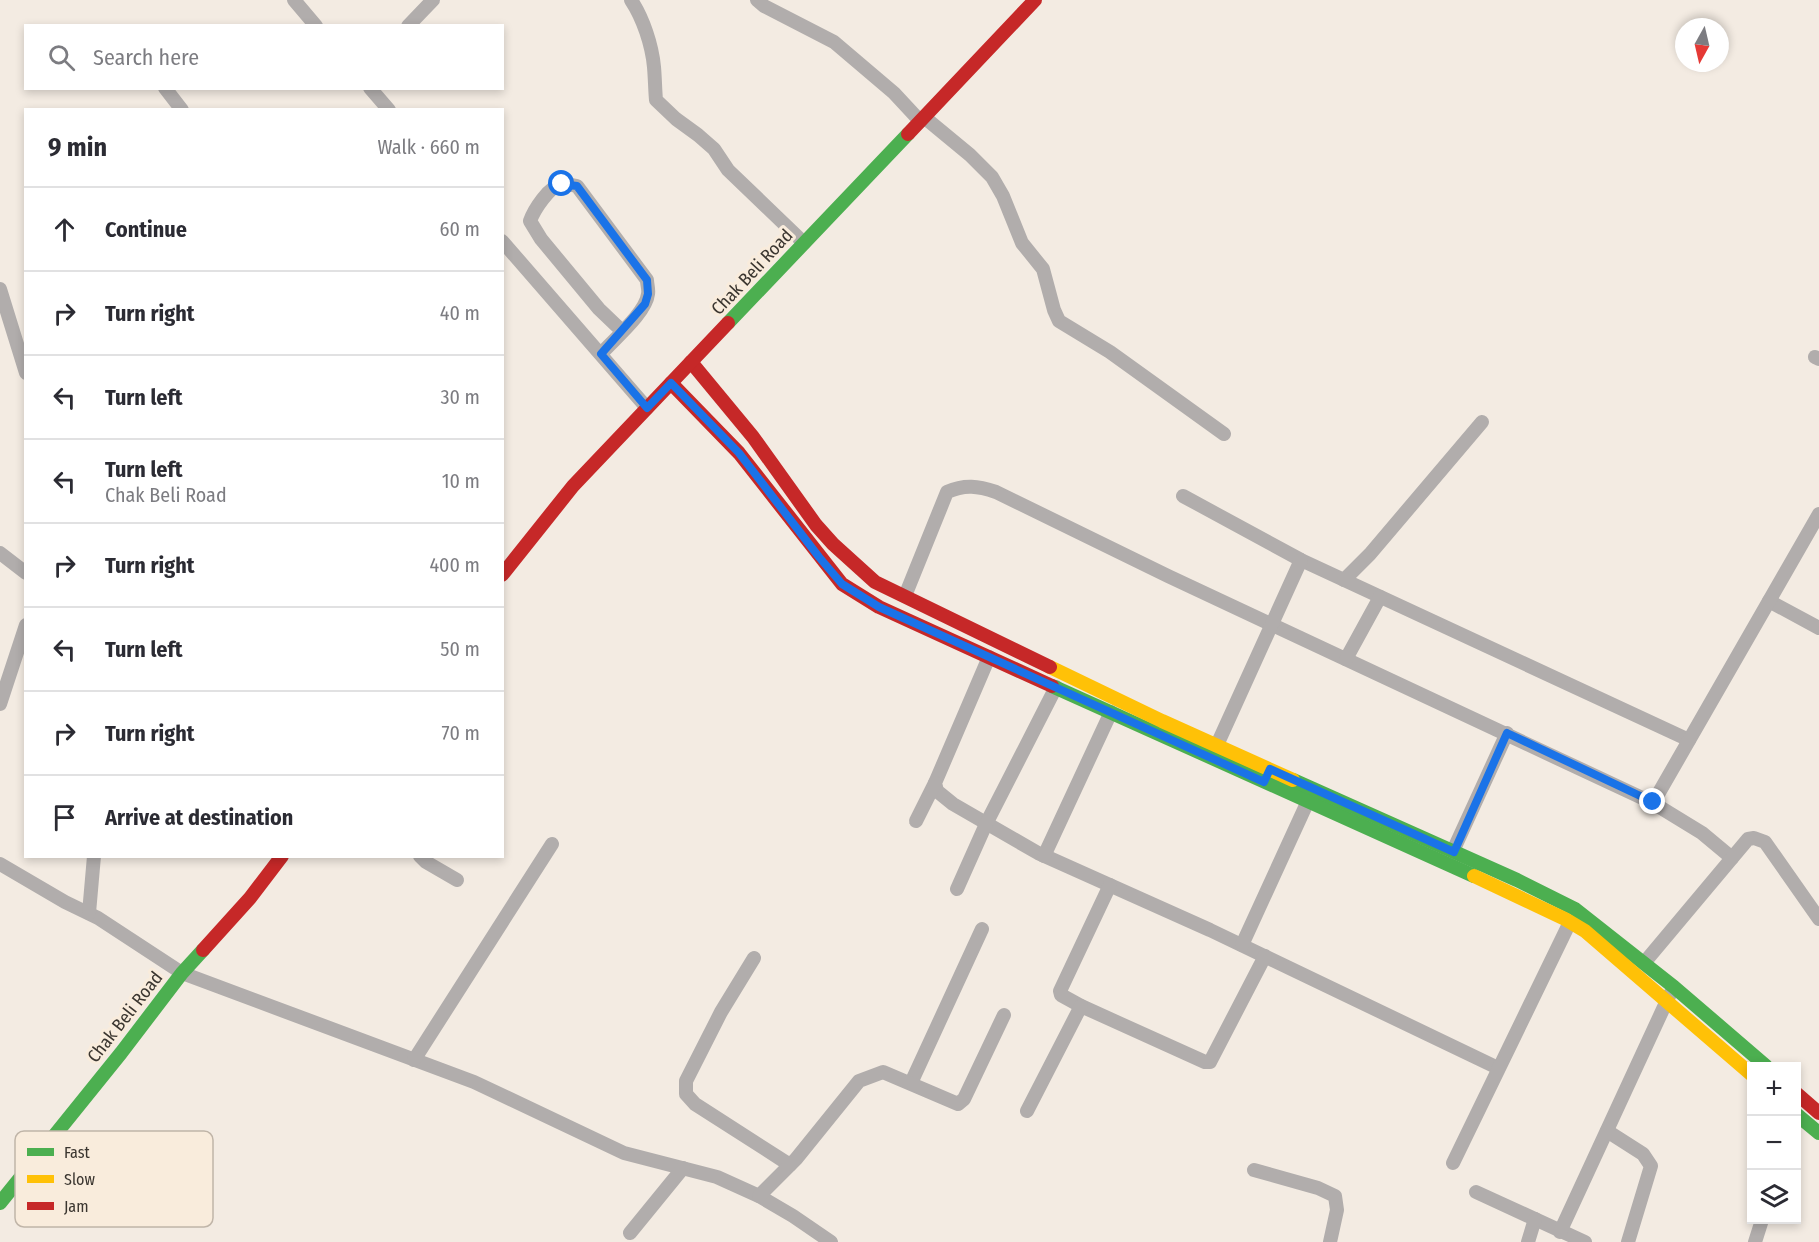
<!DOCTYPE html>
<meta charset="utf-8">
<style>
:root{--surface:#fff;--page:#f2f2f3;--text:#2b2b33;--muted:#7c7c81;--line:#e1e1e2}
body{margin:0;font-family:"Fira Sans Condensed",sans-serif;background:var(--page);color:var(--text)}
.controls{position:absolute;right:18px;bottom:18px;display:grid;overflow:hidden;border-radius:0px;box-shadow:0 3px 9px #0003}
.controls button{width:54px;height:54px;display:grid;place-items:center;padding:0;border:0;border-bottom:2px solid var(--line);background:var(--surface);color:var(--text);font:30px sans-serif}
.compass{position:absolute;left:1675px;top:18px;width:54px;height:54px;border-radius:50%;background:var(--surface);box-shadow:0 3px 9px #0003;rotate:188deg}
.stop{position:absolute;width:18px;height:18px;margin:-14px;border:4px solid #1a73e8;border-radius:50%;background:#fff}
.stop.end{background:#1a73e8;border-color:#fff;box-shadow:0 2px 6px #0008}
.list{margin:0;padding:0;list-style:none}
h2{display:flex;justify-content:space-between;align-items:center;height:78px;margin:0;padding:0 24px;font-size:26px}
h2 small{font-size:20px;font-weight:400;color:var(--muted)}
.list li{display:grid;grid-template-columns:39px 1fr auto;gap:18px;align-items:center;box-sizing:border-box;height:84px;padding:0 24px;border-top:2px solid var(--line)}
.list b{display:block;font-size:22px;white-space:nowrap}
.list p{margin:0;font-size:20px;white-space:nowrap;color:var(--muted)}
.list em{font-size:20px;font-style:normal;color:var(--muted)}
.icon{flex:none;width:33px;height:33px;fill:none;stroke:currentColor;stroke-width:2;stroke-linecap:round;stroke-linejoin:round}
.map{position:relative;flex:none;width:1819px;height:1242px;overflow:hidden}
.search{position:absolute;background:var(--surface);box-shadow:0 3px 9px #0003;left:24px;top:24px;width:480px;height:66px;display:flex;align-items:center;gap:15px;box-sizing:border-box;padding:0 21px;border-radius:0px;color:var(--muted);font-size:22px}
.panel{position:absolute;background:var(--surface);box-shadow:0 3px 9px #0003;left:24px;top:108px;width:480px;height:750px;border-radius:0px}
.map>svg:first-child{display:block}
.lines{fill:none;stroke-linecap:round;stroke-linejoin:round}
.street{stroke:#b1adac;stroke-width:14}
.fast{stroke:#4caf50;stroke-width:14}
.slow{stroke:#ffc107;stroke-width:14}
.jam{stroke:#c62828;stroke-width:14}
.route{stroke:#1a73e8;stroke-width:8}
.labels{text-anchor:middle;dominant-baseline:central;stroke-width:6;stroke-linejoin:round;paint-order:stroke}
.street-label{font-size:18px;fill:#3b3630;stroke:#f9ecdc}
.key{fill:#f9ecdc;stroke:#c0b5a8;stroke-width:1.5}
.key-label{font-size:16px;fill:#3b3630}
</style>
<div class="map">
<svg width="1819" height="1242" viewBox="0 0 1819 1242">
<rect width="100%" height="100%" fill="#f3ebe2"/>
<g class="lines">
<g class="street">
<path d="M 294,0 L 316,26"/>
<path d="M 631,0 C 643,18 652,45 654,67 C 655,78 655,89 656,100 L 676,119 L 698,135 L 714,149 L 728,170 L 804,243"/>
<path d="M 757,0 L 764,6 L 834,42 L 894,93 L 920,121"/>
<path d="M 408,26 L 433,0"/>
<path d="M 165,88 L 182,110"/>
<path d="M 370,88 L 389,110"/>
<path d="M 924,117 L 970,155 L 992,177 L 1003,196 L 1022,243 L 1043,269 L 1054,310 L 1059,321 L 1110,352 L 1224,434"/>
<path d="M 502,241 L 647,408"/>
<path d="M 0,289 L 26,373"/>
<path d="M 601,354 C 613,340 646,313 648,294 C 649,290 647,284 647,280 L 577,186 C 572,185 566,184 562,184 C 549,186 534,210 530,221 L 541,239 L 599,309 L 622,331"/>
<path d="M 1815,357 L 1819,359"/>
<path d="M 1183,496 L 1301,560 L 1689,740"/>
<path d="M 0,553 L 26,573"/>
<path d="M 1344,580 L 1370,554 L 1482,422"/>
<path d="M 905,596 L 947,492 C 965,484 978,486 996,492 L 1168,576 L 1653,803 L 1702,833 L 1732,858"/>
<path d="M 1769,601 L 1819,628"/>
<path d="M 989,657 L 935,783 L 937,791 L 953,804 L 1038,853 L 1210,930 L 1498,1068"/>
<path d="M 1346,659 L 1380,597"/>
<path d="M 0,704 L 26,625"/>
<path d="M 1217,745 L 1301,560"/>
<path d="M 1653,803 L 1819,514"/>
<path d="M 916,821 L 935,783"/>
<path d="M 1453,851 L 1507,733"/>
<path d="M 420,856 L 426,862 L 457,880"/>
<path d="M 1044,856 L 1111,712"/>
<path d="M 0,864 L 65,902 L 98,918 L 182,973 L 474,1082 L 624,1153 L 717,1177 L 759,1196 L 793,1216 L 831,1242"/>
<path d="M 1110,885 L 1060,991 L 1061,995 L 1081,1006 L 1205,1062 L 1210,1062 L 1265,956"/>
<path d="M 957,889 L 986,824 L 1056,687"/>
<path d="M 89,913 L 94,856"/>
<path d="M 1242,945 L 1308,801"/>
<path d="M 754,958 L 721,1012 L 686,1081 L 686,1094 L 695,1104 L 790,1165"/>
<path d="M 1644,963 L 1748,839 L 1754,838 L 1765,842 L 1819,919"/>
<path d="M 414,1060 L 552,844"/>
<path d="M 911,1083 L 982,929"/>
<path d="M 1027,1111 L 1081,1006"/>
<path d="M 1607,1131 L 1643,1154 L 1651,1166 L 1628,1242"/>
<path d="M 1453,1163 L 1570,922"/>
<path d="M 1254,1170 L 1318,1188 L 1335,1196 L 1337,1210 L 1330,1242"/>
<path d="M 1476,1192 L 1585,1242"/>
<path d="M 759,1196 L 796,1159 L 859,1081 L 883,1072 L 958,1104 L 964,1099 L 1004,1015"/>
<path d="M 1560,1232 L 1670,994"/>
<path d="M 630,1233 L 683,1168"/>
<path d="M 1528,1242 L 1535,1219"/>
<path d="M 1755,1242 L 1762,1220"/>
</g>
<g class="fast">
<path d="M 728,323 L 908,134"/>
<path d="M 1052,686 L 1474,876"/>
<path d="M 1293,780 L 1517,880 L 1575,909 L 1674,987 L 1766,1066"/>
<path d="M 1796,1114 L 1819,1133"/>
<path d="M 0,1203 L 121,1053 L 182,973 L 203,950"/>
</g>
<g class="slow">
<path d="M 1050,667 L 1162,721 L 1293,780"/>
<path d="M 1474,876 L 1565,919 L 1585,931 L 1752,1075"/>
</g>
<g class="jam">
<path d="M 908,134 L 1035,0"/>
<path d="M 691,362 L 753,437 L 816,525 L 833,544 L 875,582 L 1050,667"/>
<path d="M 671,383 L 739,453 L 842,584 L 879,607 L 1052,686"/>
<path d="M 502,575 L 573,486 L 728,323"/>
<path d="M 203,950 L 250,898 L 282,856"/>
<path d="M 1796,1093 L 1819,1113"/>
</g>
</g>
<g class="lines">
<path class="route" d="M 562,184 L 577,186 L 647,280 L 648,294 L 645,304 L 601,354 L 647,408 L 671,383 L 739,453 L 819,557 L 842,584 L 879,607 L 1264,782 L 1270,769 L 1454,852 L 1507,733 L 1653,802"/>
</g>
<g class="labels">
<g class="street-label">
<text transform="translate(752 272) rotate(-47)">Chak Beli Road</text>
<text transform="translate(125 1017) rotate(-52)">Chak Beli Road</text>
</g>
</g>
<rect x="15" y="1131" width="198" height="96" rx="9" class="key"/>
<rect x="27" y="1148" width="27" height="8" fill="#4caf50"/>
<rect x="27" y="1175" width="27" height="8" fill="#ffc107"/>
<rect x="27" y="1202" width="27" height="8" fill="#c62828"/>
<g class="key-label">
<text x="64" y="1158">Fast</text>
<text x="64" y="1185">Slow</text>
<text x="64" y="1212">Jam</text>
</g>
</svg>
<div class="controls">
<button>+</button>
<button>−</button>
<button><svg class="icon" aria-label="layers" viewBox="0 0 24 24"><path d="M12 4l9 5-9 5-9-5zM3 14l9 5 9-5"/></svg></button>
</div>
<svg class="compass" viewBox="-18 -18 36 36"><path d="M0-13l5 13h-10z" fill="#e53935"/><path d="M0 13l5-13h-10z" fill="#7c7c81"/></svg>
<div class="stop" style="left:562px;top:184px"></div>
<div class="stop end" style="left:1653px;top:802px"></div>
<div class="search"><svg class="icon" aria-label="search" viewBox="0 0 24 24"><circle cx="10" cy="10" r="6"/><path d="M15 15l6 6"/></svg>Search here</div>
<section class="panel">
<h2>9 min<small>Walk · 660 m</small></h2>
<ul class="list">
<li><svg class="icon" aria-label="ahead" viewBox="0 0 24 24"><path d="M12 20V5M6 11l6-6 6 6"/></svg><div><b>Continue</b></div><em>60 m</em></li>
<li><svg class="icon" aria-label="right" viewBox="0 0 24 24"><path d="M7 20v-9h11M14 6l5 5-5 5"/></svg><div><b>Turn right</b></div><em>40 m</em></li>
<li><svg class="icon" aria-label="left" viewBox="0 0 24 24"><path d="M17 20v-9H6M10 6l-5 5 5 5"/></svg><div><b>Turn left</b></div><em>30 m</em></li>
<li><svg class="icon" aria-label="left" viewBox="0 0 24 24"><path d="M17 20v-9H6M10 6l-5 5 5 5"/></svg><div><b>Turn left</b><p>Chak Beli Road</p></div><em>10 m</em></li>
<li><svg class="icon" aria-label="right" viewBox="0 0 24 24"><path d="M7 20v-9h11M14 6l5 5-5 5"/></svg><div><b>Turn right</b></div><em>400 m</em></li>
<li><svg class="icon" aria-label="left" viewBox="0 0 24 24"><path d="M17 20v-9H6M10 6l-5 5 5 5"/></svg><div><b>Turn left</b></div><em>50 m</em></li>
<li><svg class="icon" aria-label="right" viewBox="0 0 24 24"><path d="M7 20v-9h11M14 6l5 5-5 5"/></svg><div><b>Turn right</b></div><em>70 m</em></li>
<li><svg class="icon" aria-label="arrive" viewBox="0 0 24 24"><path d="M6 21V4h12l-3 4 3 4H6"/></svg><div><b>Arrive at destination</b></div></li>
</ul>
</section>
</div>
